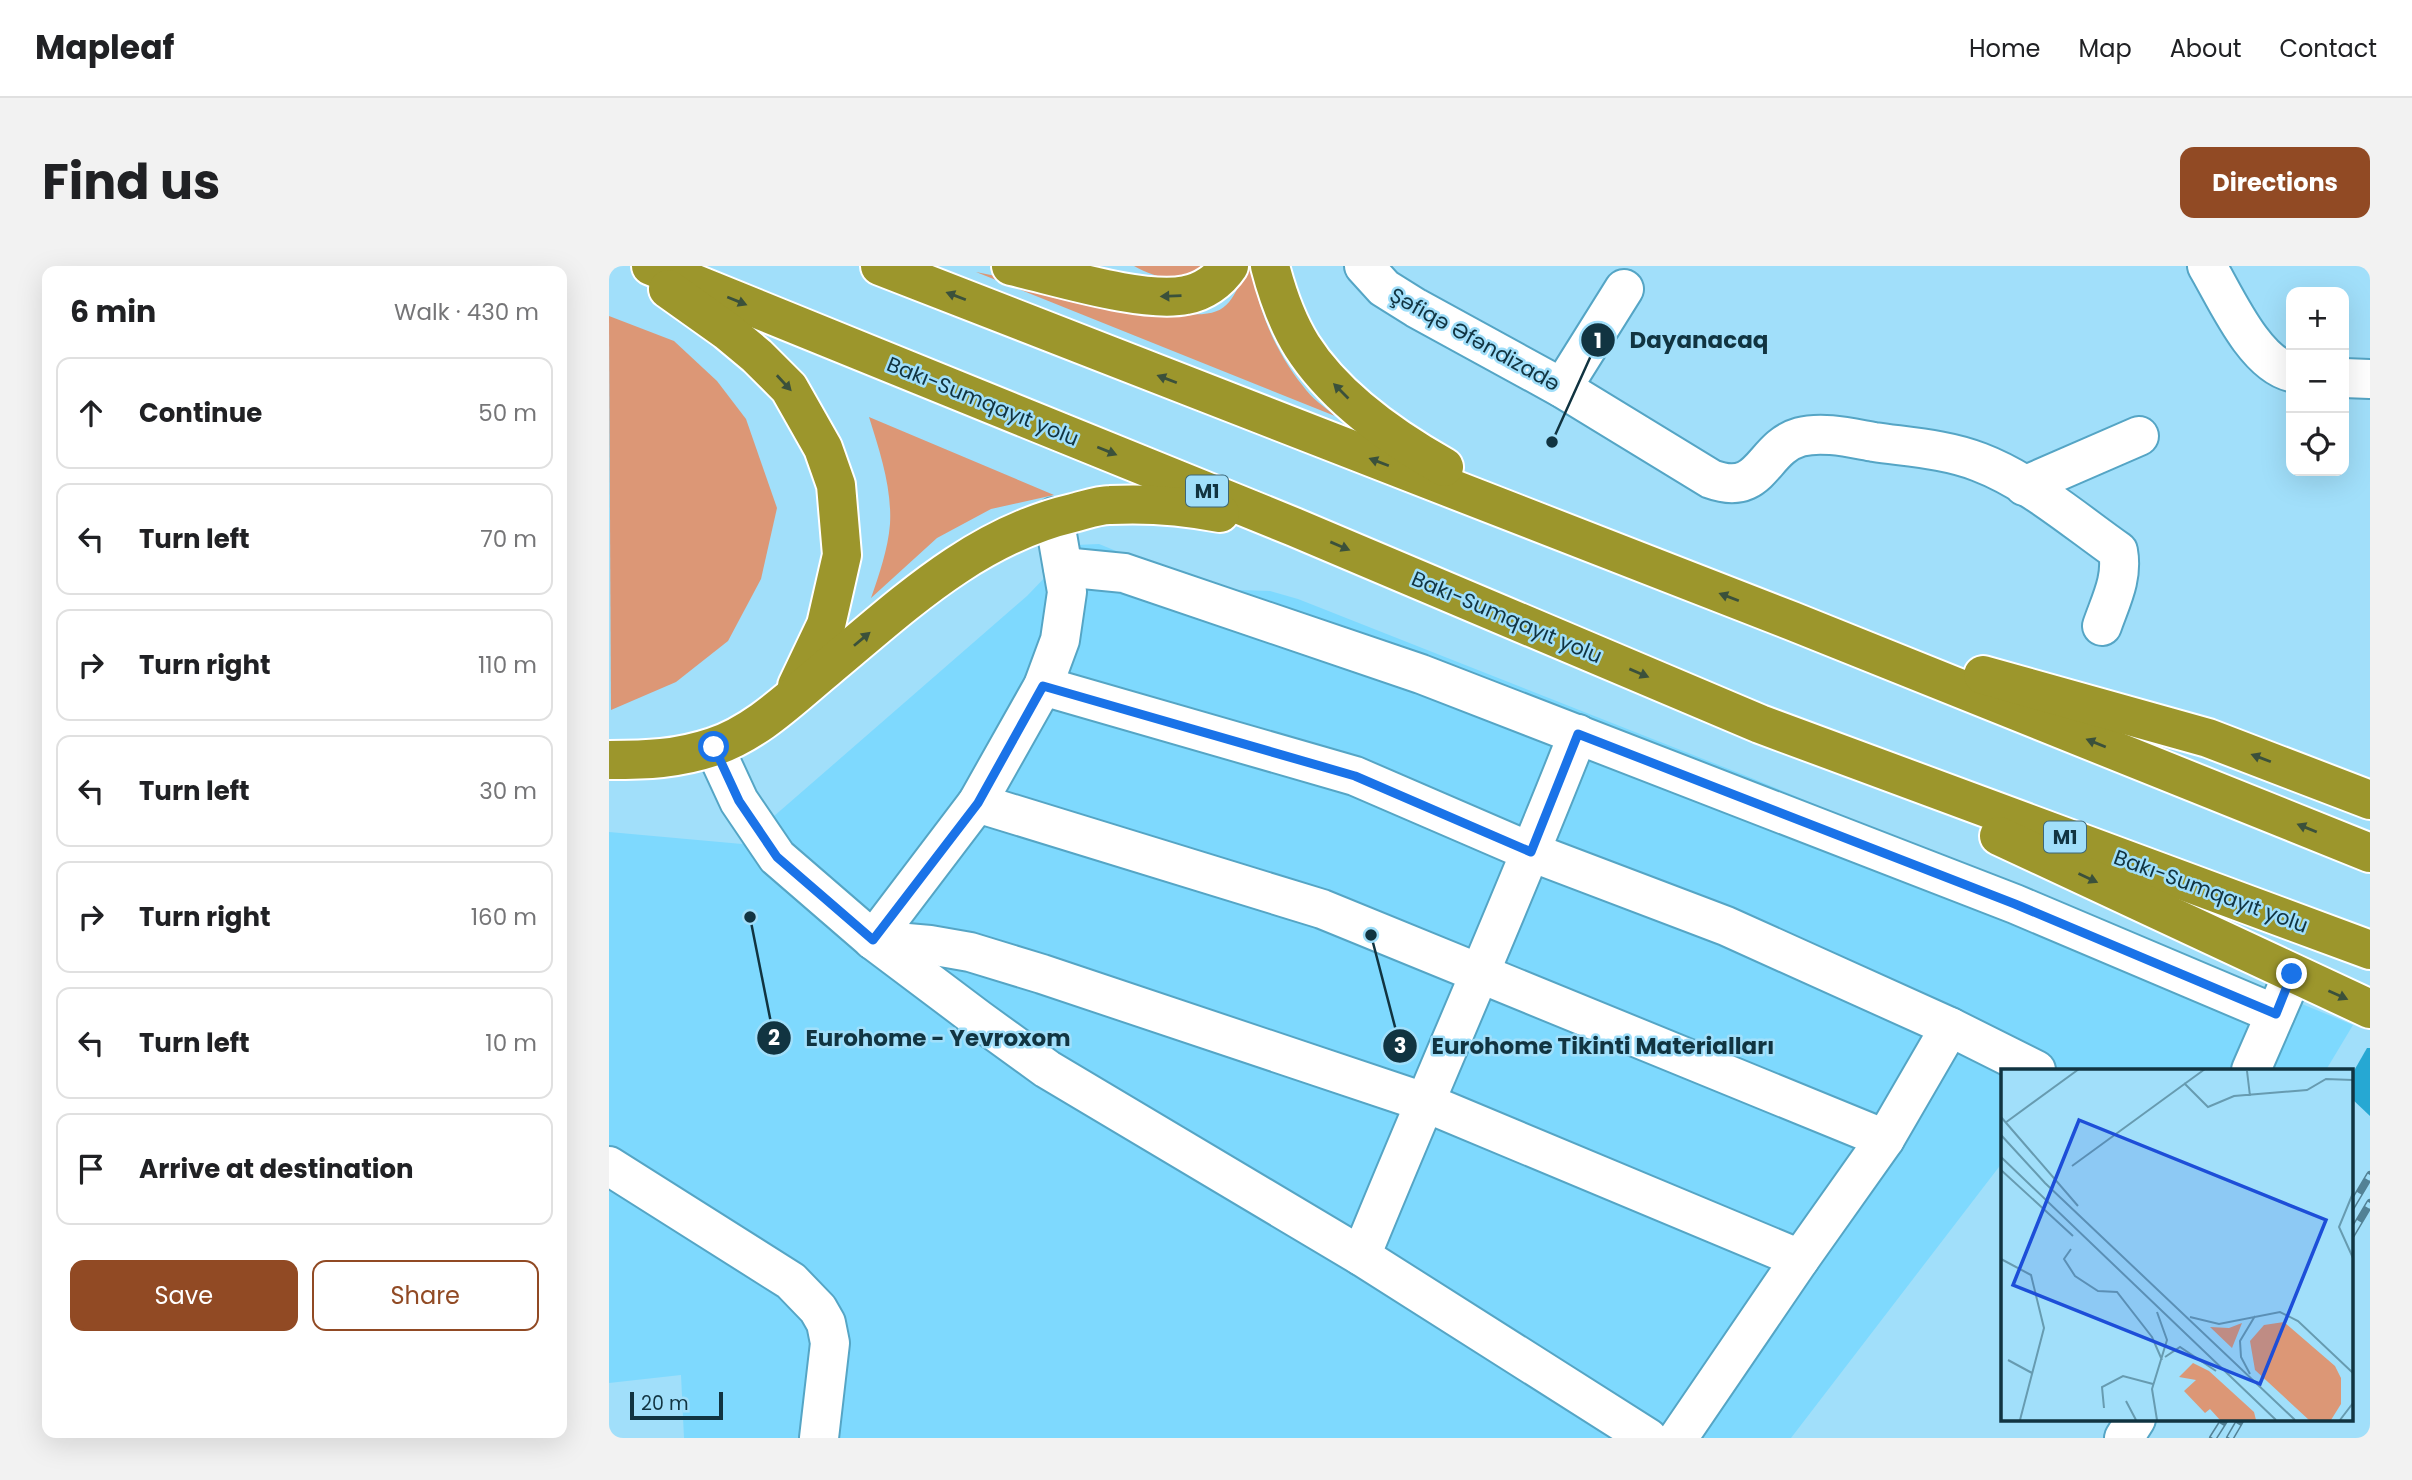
<!DOCTYPE html>
<meta charset="utf-8">
<style>
:root{--surface:#fff;--page:#f2f2f2;--text:#202124;--muted:#757577;--line:#e0e0e0;--accent:#914a24}
body{margin:0;font-family:Poppins,sans-serif;background:var(--page);color:var(--text)}
.controls{position:absolute;right:21px;top:21px;display:grid;overflow:hidden;border-radius:14px;box-shadow:0 7px 28px #0002}
.controls button{width:63px;height:63px;display:grid;place-items:center;padding:0;border:0;border-bottom:2px solid var(--line);background:var(--surface);color:var(--text);font:35px sans-serif}
.scale{position:absolute;left:21px;bottom:18px;width:93px;box-sizing:border-box;padding-left:7px;border:4px solid #113441;border-top:0;font-size:19px;line-height:24px;white-space:nowrap;color:#113441;-webkit-text-stroke:5px #a1dffa;paint-order:stroke}
.stop{position:absolute;width:21px;height:21px;margin:-16px;border:5px solid #1a73e8;border-radius:50%;background:#fff}
.stop.end{background:#1a73e8;border-color:#fff;box-shadow:0 2px 7px #0008}
.list{margin:0;padding:0;list-style:none}
h2{display:flex;justify-content:space-between;align-items:center;height:91px;margin:0;padding:0 28px;font-size:30px}
h2 small{font-size:23px;font-weight:400;color:var(--muted)}
.list li{display:grid;grid-template-columns:46px 1fr auto;gap:21px;align-items:center;box-sizing:border-box;height:112px;margin:0 14px 14px;padding:0 14px;border:2px solid var(--line);border-radius:14px}
.list b{display:block;font-size:26px;white-space:nowrap}
.list em{font-size:23px;font-style:normal;color:var(--muted)}
.actions{display:flex;gap:14px;padding:21px 28px}
.actions a{flex:1;padding:16px 0;border:2px solid var(--accent);border-radius:14px;text-align:center;font-size:24px;color:var(--accent)}
.actions .main{background:var(--accent);color:#fff}
.icon{flex:none;width:38px;height:38px;fill:none;stroke:currentColor;stroke-width:2;stroke-linecap:round;stroke-linejoin:round}
.map{position:relative;flex:none;width:1761px;height:1172px;overflow:hidden;border-radius:14px}
header{display:flex;align-items:center;gap:42px;box-sizing:border-box;height:98px;padding:0 35px;background:var(--surface);border-bottom:2px solid var(--line)}
header strong{font-size:33px}
nav{display:flex;gap:38px;margin-inline-start:auto;font-size:24px}
.intro{display:flex;align-items:center;justify-content:space-between;box-sizing:border-box;height:168px;padding:0 42px}
h1{margin:0;font-size:49px}
.button{padding:18px 32px;border-radius:14px;background:var(--accent);color:#fff;font-size:24px;font-weight:700}
main{display:flex;gap:42px;padding:0 42px}
aside{flex:1;background:var(--surface);border-radius:14px;box-shadow:0 7px 28px #0002}
.map>svg:first-child{display:block}
.built{fill:#7ed9fe}
.green{fill:#dc9776}
.building{fill:#26a8d3}
.lines{fill:none;stroke-linecap:round;stroke-linejoin:round}
.minor-casing{stroke:#55a5c5;stroke-width:42}
.highway-casing{stroke:#fff;stroke-width:42}
.minor{stroke:#fff;stroke-width:38}
.highway{stroke:#9c962c;stroke-width:38}
.rail-casing{stroke:#528195;stroke-width:8}
.rail{stroke:#a1dffa;stroke-width:5;stroke-dasharray:16;stroke-linecap:butt}
.oneway{fill:#3b513b}
.route{stroke:#1a73e8;stroke-width:9}
.labels{text-anchor:middle;dominant-baseline:central;stroke-width:5;stroke-linejoin:round;paint-order:stroke}
.shield{fill:#a1dffa;stroke:#3c6778;stroke-width:2}
.shield-label{font-size:19px;font-weight:bold;fill:#113441}
.street-label{font-size:21px;fill:#113441;stroke:#a1dffa}
.inset-road{fill:none;stroke:#679bb0;stroke-width:2}
.view{fill:#1d4ed8;fill-opacity:0.15;stroke:#1d4ed8;stroke-width:3.5}
.inset-edge{fill:none;stroke:#113441;stroke-width:3.5}
.leader{fill:none;stroke:#113441;stroke-width:2.5}
.callout-dot{fill:#113441;stroke:#a1dffa;stroke-width:2.5}
.mark-label{font-size:21px;text-anchor:middle;font-weight:bold;fill:#fff}
.callout-label{font-size:23px;text-anchor:middle;font-weight:bold;fill:#113441;stroke:#a1dffa;stroke-width:5;stroke-linejoin:round;paint-order:stroke}
</style>
<header>
<strong>Mapleaf</strong>
<nav><a>Home</a><a>Map</a><a>About</a><a>Contact</a></nav>
</header>
<div class="intro"><h1>Find us</h1><a class="button">Directions</a></div>
<main>
<aside>
<h2>6 min<small>Walk · 430 m</small></h2>
<ul class="list">
<li><svg class="icon" aria-label="ahead" viewBox="0 0 24 24"><path d="M12 20V5M6 11l6-6 6 6"/></svg><div><b>Continue</b></div><em>50 m</em></li>
<li><svg class="icon" aria-label="left" viewBox="0 0 24 24"><path d="M17 20v-9H6M10 6l-5 5 5 5"/></svg><div><b>Turn left</b></div><em>70 m</em></li>
<li><svg class="icon" aria-label="right" viewBox="0 0 24 24"><path d="M7 20v-9h11M14 6l5 5-5 5"/></svg><div><b>Turn right</b></div><em>110 m</em></li>
<li><svg class="icon" aria-label="left" viewBox="0 0 24 24"><path d="M17 20v-9H6M10 6l-5 5 5 5"/></svg><div><b>Turn left</b></div><em>30 m</em></li>
<li><svg class="icon" aria-label="right" viewBox="0 0 24 24"><path d="M7 20v-9h11M14 6l5 5-5 5"/></svg><div><b>Turn right</b></div><em>160 m</em></li>
<li><svg class="icon" aria-label="left" viewBox="0 0 24 24"><path d="M17 20v-9H6M10 6l-5 5 5 5"/></svg><div><b>Turn left</b></div><em>10 m</em></li>
<li><svg class="icon" aria-label="arrive" viewBox="0 0 24 24"><path d="M6 21V4h12l-3 4 3 4H6"/></svg><div><b>Arrive at destination</b></div></li>
</ul>
<div class="actions"><a class="main">Save</a><a>Share</a></div>
</aside>
<div class="map">
<svg width="1761" height="1172" viewBox="0 0 1761 1172">
<rect width="100%" height="100%" fill="#a1dffa"/>
<path class="built" d="M 490,278 L 600,323 L 661,325 L 689,333 L 1140,511 L 1744,759 L 1717,804 L 1394,804 L 1393,897 L 1182,1172 L 75,1172 L 72,1109 L 0,1117 L 0,566 L 133,578 L 418,330 L 467,279 Z"/>
<g class="green">
<path d="M 525,0 L 593,0 C 571,20 547,12 525,0 Z"/>
<path d="M 639,0 L 642,0 C 649,44 666,85 694,120 C 702,132 716,141 726,150 L 367,6 L 577,48 C 621,51 622,35 639,0 Z"/>
<path d="M 0,50 L 65,75 L 108,115 L 137,153 L 168,242 L 152,313 L 119,375 L 67,416 L 2,444 Z"/>
<path d="M 260,151 L 445,229 L 382,243 L 328,272 L 262,332 C 270,309 279,283 281,258 C 283,222 271,186 260,151 Z"/>
</g>
<path class="building" d="M 1758,782 L 1761,782 L 1761,850 L 1742,832 L 1742,810 Z"/>
<g class="lines">
<g class="minor-casing">
<g id="minor">
<path d="M 755,0 L 775,22 L 807,42 L 953,122 L 1102,213 C 1154,232 1152,182 1191,171 C 1214,165 1242,172 1265,176 C 1299,181 1337,183 1370,196 C 1420,215 1465,254 1509,285 C 1514,312 1502,334 1493,360"/>
<path d="M 1598,0 C 1617,32 1645,97 1682,106"/>
<path d="M 1735,112 L 1761,113"/>
<path d="M 953,122 L 1015,23"/>
<path d="M 1415,220 L 1530,170"/>
<path d="M 454,301 L 515,307 L 812,408 L 1406,638 L 1666,748"/>
<path d="M 434,420 L 746,510 L 922,586 L 1117,660 L 1341,761"/>
<path d="M 105,481 L 130,535 L 168,591 L 264,674 L 369,753 L 438,803 L 752,990 L 1039,1172"/>
<path d="M 368,537 L 713,643 L 1276,873"/>
<path d="M 264,674 L 321,679 L 361,686 L 433,708 L 815,836 L 1191,993"/>
<path d="M 264,674 L 368,537 L 434,420 L 451,374 L 458,326 L 445,251"/>
<path d="M 1642,804 L 1676,726"/>
<path d="M 0,900 L 182,1015 L 209,1043 L 217,1057 L 221,1077 L 210,1172"/>
<path d="M 752,990 C 823,816 900,644 969,468"/>
<path d="M 1069,1172 L 1191,993 L 1276,873 L 1341,761 L 1427,804"/>
<path d="M 1515,1172 L 1527,1153"/>
</g>
</g>
<g class="highway-casing">
<g id="highway">
<path d="M 42,0 L 685,261 L 1151,458 L 1761,684"/>
<path d="M 271,0 L 1183,355 L 1761,587"/>
<path d="M 402,0 C 447,10 535,38 577,29 C 594,26 610,15 620,0"/>
<path d="M 661,0 C 668,27 678,56 693,80 C 726,132 782,171 835,201"/>
<path d="M 59,23 L 118,65 L 148,90 L 180,122 L 214,182 L 227,219 L 233,289 L 217,359 L 188,420"/>
<path d="M 1374,409 L 1599,472 L 1761,534"/>
<path d="M 0,494 C 38,494 68,493 104,481 C 147,467 183,431 217,403 C 293,340 365,270 464,247 C 476,244 489,239 501,239 C 538,237 575,240 611,247"/>
<path d="M 1390,570 L 1761,743"/>
</g>
</g>
<use href="#minor" class="minor"/>
<use href="#highway" class="highway"/>
<g class="rail-casing">
<g id="rail">
<path d="M 1742,941 L 1761,909"/>
<path d="M 1742,969 L 1761,937"/>
<path d="M 1604,1172 L 1616,1153"/>
<path d="M 1621,1172 L 1632,1153"/>
</g>
</g>
<use href="#rail" class="rail"/>
</g>
<defs><path id="oneway-solid" d="M-6-.8H1V-3.2L6.5 0L1 3.2V.8H-6Z" transform="scale(1.75)"/></defs>
<g class="oneway">
<use href="#oneway-solid" transform="translate(347 30) rotate(-159)"/>
<use href="#oneway-solid" transform="translate(562 30) rotate(178)"/>
<use href="#oneway-solid" transform="translate(128 35) rotate(22)"/>
<use href="#oneway-solid" transform="translate(558 113) rotate(-159)"/>
<use href="#oneway-solid" transform="translate(175 117) rotate(47)"/>
<use href="#oneway-solid" transform="translate(732 125) rotate(-135)"/>
<use href="#oneway-solid" transform="translate(498 185) rotate(22)"/>
<use href="#oneway-solid" transform="translate(770 196) rotate(-159)"/>
<use href="#oneway-solid" transform="translate(731 280) rotate(23)"/>
<use href="#oneway-solid" transform="translate(1120 331) rotate(-159)"/>
<use href="#oneway-solid" transform="translate(253 373) rotate(-40)"/>
<use href="#oneway-solid" transform="translate(1030 407) rotate(23)"/>
<use href="#oneway-solid" transform="translate(1487 477) rotate(-158)"/>
<use href="#oneway-solid" transform="translate(1652 492) rotate(-159)"/>
<use href="#oneway-solid" transform="translate(1698 562) rotate(-158)"/>
<use href="#oneway-solid" transform="translate(1479 612) rotate(25)"/>
<use href="#oneway-solid" transform="translate(1729 729) rotate(24)"/>
</g>
<g class="lines">
<path class="route" d="M 105,481 L 130,535 L 168,591 L 264,674 L 369,537 L 434,420 L 746,510 L 922,586 L 969,468 L 1406,638 L 1667,748 L 1683,708"/>
</g>
<g class="labels">
<g class="shield">
<rect x="577" y="209.5" width="42" height="31" rx="5"/>
<rect x="1435" y="555.5" width="42" height="31" rx="5"/>
</g>
<g class="shield-label">
<text x="598" y="225">M1</text>
<text x="1456" y="571">M1</text>
</g>
<g class="street-label">
<text transform="translate(866 73) rotate(29)">Şəfiqə Əfəndizadə</text>
<text transform="translate(374 135) rotate(22)">Bakı-Sumqayıt yolu</text>
<text transform="translate(898 351) rotate(23)">Bakı-Sumqayıt yolu</text>
<text transform="translate(1602 625) rotate(20)">Bakı-Sumqayıt yolu</text>
</g>
</g>
<g transform="translate(1392 803)">
<rect width="352" height="352" fill="#a1dffa"/>
<path d="M 283,253 L 334,297 L 340,309 L 340,335 L 330,351 L 308,351 L 254,301 L 249,272 L 263,256 ZM 241,254 L 231,279 L 209,258 L 228,259 ZM 192,294 L 208,302 L 253,343 L 255,351 L 219,351 L 209,340 L 204,344 L 183,322 L 195,311 L 178,308 Z" fill="#dc9776"/>
<path class="inset-road" d="M 246,2 L 249,27M 183,14 L 207,38 L 233,27 L 306,21 L 325,10 L 352,11M 0,48 L 77,137M 4,54 L 78,0M 0,66 L 44,114 L 294,351M 0,88 L 275,351M 71,97 L 204,0M 0,101 L 72,167M 352,124 L 338,158 L 352,189M 70,180 L 63,190 L 74,207 L 97,222 L 116,223 L 151,268 L 161,291M 0,190 L 30,206 L 43,259 L 19,351M 156,243 L 166,271 L 151,320 L 156,351M 189,248 L 218,255 L 279,243 L 297,252 L 352,304M 164,288 L 179,278 L 215,302M 7,291 L 31,304M 249,305 L 240,288 L 239,272 L 254,247M 125,332 L 135,351M 103,339 L 101,318 L 122,307 L 152,315M 339,351 L 352,334"/>
<path class="view" d="M 78,51 L 325,151 L 259,315 L 12,216 Z"/>
<rect width="352" height="352" class="inset-edge"/>
</g>
<path class="leader" d="M943 176L989 74M141 651L165 772M762 669L791 780"/>
<g class="callout-dot">
<circle cx="943" cy="176" r="7"/>
<circle cx="141" cy="651" r="7"/>
<circle cx="762" cy="669" r="7"/>
<circle cx="989" cy="74" r="18"/>
<circle cx="165" cy="772" r="18"/>
<circle cx="791" cy="780" r="18"/>
</g>
<g class="mark-label">
<text x="989" y="82">1</text>
<text x="165" y="779">2</text>
<text x="791" y="787">3</text>
</g>
<g class="callout-label">
<text x="1090" y="82">Dayanacaq</text>
<text x="329" y="780">Eurohome - Yevroxom</text>
<text x="994" y="788">Eurohome Tikinti Materialları</text>
</g>
</svg>
<div class="controls">
<button>+</button>
<button>−</button>
<button><svg class="icon" aria-label="locate" viewBox="0 0 24 24"><circle cx="12" cy="12" r="6"/><path d="M12 2v4M12 18v4M2 12h4M18 12h4"/></svg></button>
</div>
<div class="scale">20 m</div>
<div class="stop" style="left:105px;top:481px"></div>
<div class="stop end" style="left:1683px;top:708px"></div>
</div>
</main>
